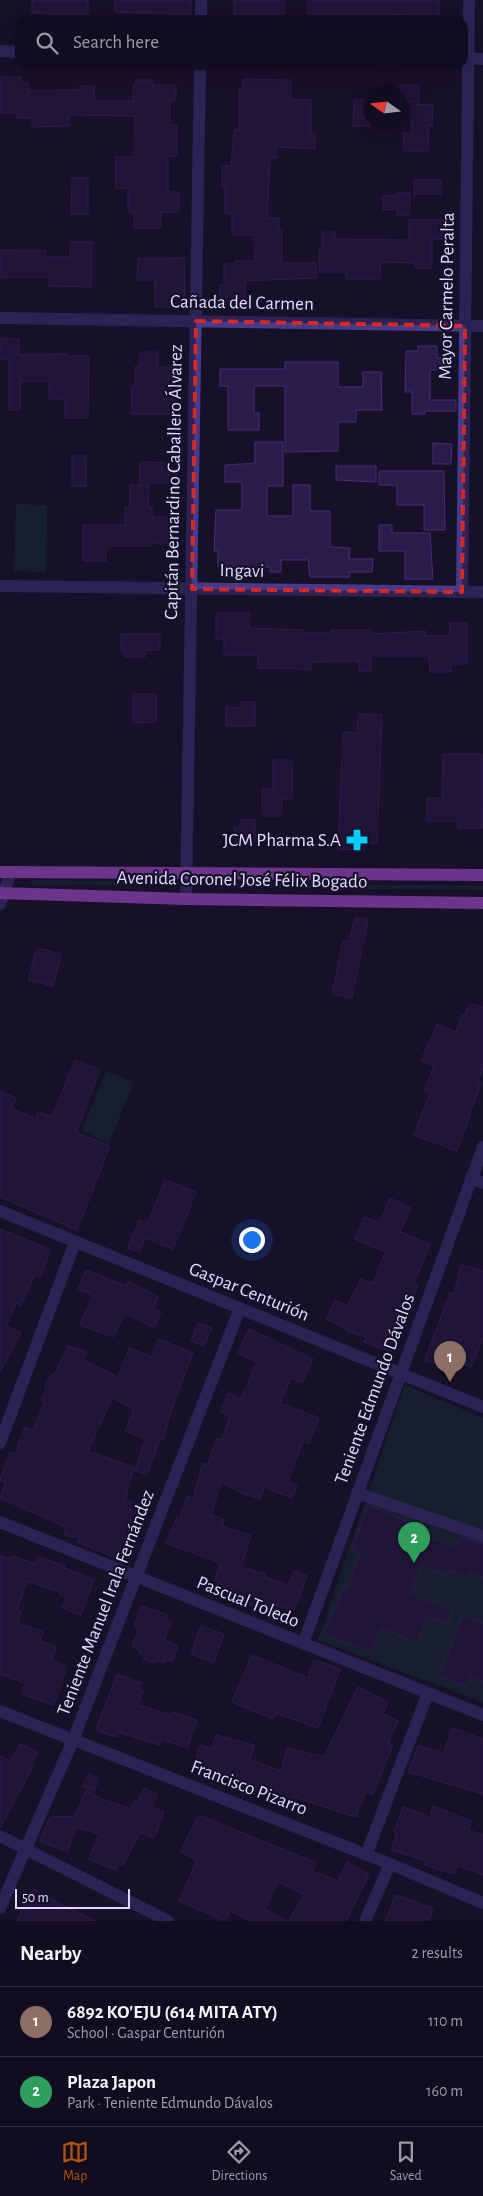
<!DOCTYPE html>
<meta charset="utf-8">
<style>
:root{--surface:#110c1f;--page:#1a1528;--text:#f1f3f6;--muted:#9c9ba4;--line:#302c3d;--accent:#b45309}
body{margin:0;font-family:"Alegreya Sans",sans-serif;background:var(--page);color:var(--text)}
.compass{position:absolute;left:363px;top:85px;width:45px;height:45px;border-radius:50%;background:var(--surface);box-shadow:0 5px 20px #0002;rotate:284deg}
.scale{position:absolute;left:15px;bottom:12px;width:115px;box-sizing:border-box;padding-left:5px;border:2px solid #e1d9ff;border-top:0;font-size:14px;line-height:18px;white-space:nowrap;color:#e1d9ff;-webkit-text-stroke:4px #171029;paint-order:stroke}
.you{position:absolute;left:251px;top:1239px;width:18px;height:18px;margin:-12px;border:4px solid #fff;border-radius:50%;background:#1a73e8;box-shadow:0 0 0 8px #1a73e833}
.badge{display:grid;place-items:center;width:32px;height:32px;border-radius:50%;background:var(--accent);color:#fff;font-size:16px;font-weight:700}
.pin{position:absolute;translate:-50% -41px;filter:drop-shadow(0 1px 2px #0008)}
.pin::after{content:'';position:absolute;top:26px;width:18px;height:15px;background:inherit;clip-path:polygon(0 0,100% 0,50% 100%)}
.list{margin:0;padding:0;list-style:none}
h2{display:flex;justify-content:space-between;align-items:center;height:65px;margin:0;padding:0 20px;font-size:21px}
h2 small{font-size:16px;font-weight:400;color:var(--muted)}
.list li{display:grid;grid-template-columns:32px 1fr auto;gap:15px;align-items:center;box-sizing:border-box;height:70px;padding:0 20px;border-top:1px solid var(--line)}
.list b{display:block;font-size:19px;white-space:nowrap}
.list p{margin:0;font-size:16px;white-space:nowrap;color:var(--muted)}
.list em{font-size:16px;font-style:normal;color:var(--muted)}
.icon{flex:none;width:28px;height:28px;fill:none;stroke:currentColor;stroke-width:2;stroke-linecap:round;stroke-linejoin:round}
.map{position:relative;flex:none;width:483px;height:1921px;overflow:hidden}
.search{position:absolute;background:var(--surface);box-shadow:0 5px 20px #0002;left:15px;right:15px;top:15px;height:55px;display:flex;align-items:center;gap:12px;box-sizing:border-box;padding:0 18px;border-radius:15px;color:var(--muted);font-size:19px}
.sheet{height:205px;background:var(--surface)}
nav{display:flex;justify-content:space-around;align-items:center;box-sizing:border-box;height:70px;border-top:1px solid var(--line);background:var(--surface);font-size:14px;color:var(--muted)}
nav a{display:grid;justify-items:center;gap:2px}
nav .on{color:var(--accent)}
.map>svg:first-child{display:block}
.green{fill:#133233}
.building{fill:#2a1c4a;stroke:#432e76}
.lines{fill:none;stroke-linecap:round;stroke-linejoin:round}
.minor{stroke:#453b88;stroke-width:12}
.tertiary{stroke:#453b88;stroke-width:12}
.primary{stroke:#d260ff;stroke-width:12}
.marked{fill:none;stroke:#d62828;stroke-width:4;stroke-dasharray:10 6;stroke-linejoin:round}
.labels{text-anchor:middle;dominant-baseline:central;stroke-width:4.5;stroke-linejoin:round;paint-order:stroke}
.street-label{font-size:19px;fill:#e1d9ff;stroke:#171029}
.poi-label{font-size:19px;fill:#e1d9ff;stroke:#171029;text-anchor:end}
</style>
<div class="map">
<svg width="483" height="1921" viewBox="0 0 483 1921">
<rect width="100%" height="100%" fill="#171029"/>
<g class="green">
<path d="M 16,504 L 47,505 L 46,572 L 14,571 Z"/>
<path d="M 33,880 L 176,882 L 179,886 L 33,885 L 31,883 Z"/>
<path d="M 204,883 L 483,886 L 483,890 L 206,887 Z"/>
<path d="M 106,1071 L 134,1082 L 109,1143 L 82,1131 Z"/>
<path d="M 405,1385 L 483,1418 L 483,1702 L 318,1640 Z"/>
</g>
<g class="building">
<path d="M 32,0 L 88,0 L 88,20 L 48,20 L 48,13 L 32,13 Z"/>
<path d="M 115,0 L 191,0 L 191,14 L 115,12 Z"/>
<rect x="234" y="0" width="50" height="16"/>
<path d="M 308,0 L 439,0 L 439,17 L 386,14 L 386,20 L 308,20 Z"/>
<path d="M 0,77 L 21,77 L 21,83 L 28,83 L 28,91 L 80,90 L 80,86 L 94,86 L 94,101 L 133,101 L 133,85 L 136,85 L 136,80 L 152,80 L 152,85 L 176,85 L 176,100 L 170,100 L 170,125 L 177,125 L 177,156 L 168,156 L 168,192 L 179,192 L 179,212 L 161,212 L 161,228 L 134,228 L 134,212 L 128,212 L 128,188 L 116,188 L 116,157 L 134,157 L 135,116 L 69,115 L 69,126 L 32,127 L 32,118 L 17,118 L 17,113 L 0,113 Z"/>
<path d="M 243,79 L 291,80 L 291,100 L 311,100 L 311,133 L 315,132 L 315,149 L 276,147 L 276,158 L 270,158 L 267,218 L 279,218 L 279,230 L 282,230 L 282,263 L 316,263 L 316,278 L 245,281 L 245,304 L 219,304 L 220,285 L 224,285 L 224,264 L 235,264 L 235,261 L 255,261 L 254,235 L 232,235 L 232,213 L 225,213 L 225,187 L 222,187 L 222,166 L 231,166 L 234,130 L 239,130 L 239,88 L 243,88 Z"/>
<rect x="400" y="85" width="19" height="17"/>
<path d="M 354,100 L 370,100 L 370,126 L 353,126 Z"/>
<path d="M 412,104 L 433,105 L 432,126 L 428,125 L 428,151 L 404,151 L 404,133 L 412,133 Z"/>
<path d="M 72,178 L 88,178 L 88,214 L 71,214 Z"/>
<path d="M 414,180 L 441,180 L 442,194 L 414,194 Z"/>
<path d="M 397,193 L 410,193 L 410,215 L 397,215 L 397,209 L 383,210 L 383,195 L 397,196 Z"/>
<path d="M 409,220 L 444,220 L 443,239 L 432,239 L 432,268 L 415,268 L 415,263 L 380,262 L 380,279 L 346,279 L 346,272 L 319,272 L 319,248 L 322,248 L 322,232 L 335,232 L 335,239 L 409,240 Z"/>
<path d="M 70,242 L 92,242 L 91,287 L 49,286 L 49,277 L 0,277 L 0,250 L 46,251 L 46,257 L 70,257 Z"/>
<path d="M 184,258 L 185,307 L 155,307 L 155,280 L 137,280 L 138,259 Z"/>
<path d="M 0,339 L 19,339 L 19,355 L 67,354 L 67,356 L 89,356 L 88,418 L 65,418 L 65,399 L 49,399 L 49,381 L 20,381 L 20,410 L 9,410 L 9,359 L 0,359 Z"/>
<path d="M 418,346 L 437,346 L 437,358 L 441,358 L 441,370 L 430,370 L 430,400 L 456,400 L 456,411 L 425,411 L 425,414 L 412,414 L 412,392 L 405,392 L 406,351 L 418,351 Z"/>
<path d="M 140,352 L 158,352 L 158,367 L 176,367 L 176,414 L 132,414 L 132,387 L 135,387 L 135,367 L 140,367 Z"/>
<path d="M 285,362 L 338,362 L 338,387 L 363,387 L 363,372 L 381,372 L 382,410 L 356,410 L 356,422 L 338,422 L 338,451 L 285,452 L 285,386 L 254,386 L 254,413 L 259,413 L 259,430 L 228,430 L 228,386 L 220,386 L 220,369 L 285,369 Z"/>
<path d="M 255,442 L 283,442 L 283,486 L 267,486 L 267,516 L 293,516 L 293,485 L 310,485 L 310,511 L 330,511 L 330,547 L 350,548 L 349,559 L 373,559 L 372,572 L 349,572 L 349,577 L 310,577 L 308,560 L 281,560 L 281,572 L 270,572 L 270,567 L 218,567 L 218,551 L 214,551 L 216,510 L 242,510 L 242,482 L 225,482 L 225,465 L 255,463 Z"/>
<path d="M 433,443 L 452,444 L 451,464 L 433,464 Z"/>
<rect x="72" y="456" width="14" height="30"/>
<path d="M 140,462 L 169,463 L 169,483 L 140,483 Z"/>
<path d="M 336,466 L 376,466 L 376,482 L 336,480 Z"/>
<path d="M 379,471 L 444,471 L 445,530 L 424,530 L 424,505 L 397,505 L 397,485 L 379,485 Z"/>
<path d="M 130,485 L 149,485 L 148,507 L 152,507 L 152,517 L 168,517 L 168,543 L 152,543 L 152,546 L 106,546 L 106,561 L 83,561 L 83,525 L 125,525 L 125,507 L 130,507 Z"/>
<path d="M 379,525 L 392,525 L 392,533 L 430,533 L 433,579 L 405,579 L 405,551 L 379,551 Z"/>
<path d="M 216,613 L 250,613 L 249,628 L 304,630 L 304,633 L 331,633 L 331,630 L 371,630 L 371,634 L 425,631 L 425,636 L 450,636 L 450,623 L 467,623 L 467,664 L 451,664 L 451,672 L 430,672 L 429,656 L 371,656 L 371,671 L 359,671 L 359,661 L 311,662 L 311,669 L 258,668 L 258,655 L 224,655 L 224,639 L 216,639 Z"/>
<path d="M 121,634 L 160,634 L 160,650 L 145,650 L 145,657 L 124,657 L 124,650 L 121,650 Z"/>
<path d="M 133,694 L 156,694 L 156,722 L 133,723 Z"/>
<path d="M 240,702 L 255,702 L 255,726 L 226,726 L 226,707 L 240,708 Z"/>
<path d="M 358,714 L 382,715 L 377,844 L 366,843 L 363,850 L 338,849 L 343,732 L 357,733 Z"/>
<path d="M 443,754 L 482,754 L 483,828 L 458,828 L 458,821 L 427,821 L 427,798 L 442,798 Z"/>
<path d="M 273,760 L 292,760 L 292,799 L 282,799 L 282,816 L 262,816 L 262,789 L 273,789 Z"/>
<path d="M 240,820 L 255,820 L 255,842 L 235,843 L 235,827 L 240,827 Z"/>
<path d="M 355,918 L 368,919 L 352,998 L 332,994 L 343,941 L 349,942 Z"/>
<path d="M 37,948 L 61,954 L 53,986 L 28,980 Z"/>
<path d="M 469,1004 L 483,1007 L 483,1067 L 478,1082 L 481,1083 L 457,1151 L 414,1135 L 430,1093 L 424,1091 L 434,1066 L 421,1061 L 437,1024 L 456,1032 L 462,1015 L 465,1016 Z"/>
<path d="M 75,1060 L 100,1070 L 76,1132 L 110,1146 L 77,1230 L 0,1197 L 0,1091 L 16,1098 L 11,1108 L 36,1119 L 38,1112 L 52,1117 Z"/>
<path d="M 165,1180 L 196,1192 L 173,1249 L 145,1238 L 139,1252 L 128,1248 L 139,1220 L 148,1223 Z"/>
<path d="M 390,1198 L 411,1208 L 400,1232 L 430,1244 L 414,1283 L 418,1284 L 391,1352 L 364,1342 L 366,1337 L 346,1331 L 347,1329 L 326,1319 L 335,1300 L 347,1306 L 361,1279 L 373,1284 L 385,1252 L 355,1239 L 364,1217 L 379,1223 Z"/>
<path d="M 0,1229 L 51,1250 L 40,1277 L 35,1274 L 21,1305 L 16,1303 L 6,1326 L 21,1333 L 0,1372 Z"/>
<path d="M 461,1265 L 483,1271 L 483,1338 L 471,1367 L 462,1364 L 459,1372 L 425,1360 L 450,1293 L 454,1294 Z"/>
<path d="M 86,1270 L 126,1286 L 128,1281 L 158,1297 L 153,1309 L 161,1312 L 154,1327 L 125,1314 L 113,1337 L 80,1325 L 93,1295 L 78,1289 Z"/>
<path d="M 198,1323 L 212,1328 L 204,1346 L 191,1341 Z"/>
<path d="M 249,1329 L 313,1359 L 302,1383 L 291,1378 L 280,1403 L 319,1418 L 309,1444 L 303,1441 L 288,1482 L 297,1485 L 292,1498 L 264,1487 L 260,1499 L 244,1494 L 221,1482 L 211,1515 L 224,1519 L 222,1526 L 251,1536 L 241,1567 L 266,1574 L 265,1577 L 288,1585 L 295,1570 L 307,1576 L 294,1610 L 255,1601 L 254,1606 L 226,1598 L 228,1590 L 221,1588 L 222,1584 L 215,1581 L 220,1563 L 166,1543 L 177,1517 L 180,1518 L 187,1496 L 193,1499 L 203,1463 L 208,1464 L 217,1438 L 222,1440 L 230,1416 L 220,1412 L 228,1393 L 241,1399 L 257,1362 L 238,1353 Z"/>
<path d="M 158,1339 L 193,1353 L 171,1411 L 163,1440 L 160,1439 L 147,1475 L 135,1471 L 145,1439 L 125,1431 L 134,1409 L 112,1398 L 88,1451 L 134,1467 L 125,1500 L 141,1505 L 119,1559 L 77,1542 L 79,1538 L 64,1535 L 66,1527 L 0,1498 L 6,1482 L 0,1480 L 10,1452 L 15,1454 L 25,1427 L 33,1430 L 45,1402 L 41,1400 L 47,1387 L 45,1386 L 51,1374 L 54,1375 L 68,1346 L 87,1352 L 83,1360 L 118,1377 L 129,1348 L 152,1357 Z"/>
<path d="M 368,1505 L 430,1530 L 428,1537 L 457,1546 L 460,1537 L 483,1544 L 483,1578 L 470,1573 L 468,1578 L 447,1570 L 445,1574 L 421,1566 L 411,1594 L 452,1609 L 448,1623 L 428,1618 L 417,1643 L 381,1628 L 371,1652 L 324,1634 L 343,1587 L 347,1589 L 360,1553 L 352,1550 Z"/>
<path d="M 0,1556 L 11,1559 L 12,1556 L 35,1564 L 38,1557 L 65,1566 L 64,1568 L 94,1579 L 81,1615 L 62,1608 L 66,1597 L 59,1595 L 60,1592 L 27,1581 L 17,1610 L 21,1612 L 17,1623 L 43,1632 L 40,1641 L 56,1647 L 52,1660 L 67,1666 L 54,1705 L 21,1694 L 25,1683 L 0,1674 Z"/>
<path d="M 141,1606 L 168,1615 L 166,1620 L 171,1622 L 164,1640 L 178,1646 L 173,1661 L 165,1660 L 164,1663 L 156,1660 L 155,1663 L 143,1659 L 145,1655 L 140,1654 L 140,1651 L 132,1646 L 139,1628 L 134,1626 Z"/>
<path d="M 462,1616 L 483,1622 L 483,1682 L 471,1677 L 467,1687 L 439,1676 Z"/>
<path d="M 201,1626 L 224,1634 L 214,1662 L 191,1654 Z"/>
<path d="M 252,1655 L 308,1678 L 314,1660 L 340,1669 L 318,1728 L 276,1713 L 273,1719 L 232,1702 Z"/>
<path d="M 117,1674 L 142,1683 L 139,1689 L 143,1691 L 138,1705 L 171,1715 L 172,1712 L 197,1720 L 187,1748 L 161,1739 L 159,1745 L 118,1732 L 116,1737 L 98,1731 L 97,1727 Z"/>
<path d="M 358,1687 L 388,1702 L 383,1714 L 398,1721 L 388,1743 L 393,1745 L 373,1794 L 365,1792 L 356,1817 L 294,1797 L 293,1801 L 220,1778 L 222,1772 L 195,1762 L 200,1745 L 212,1749 L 216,1735 L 254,1745 L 250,1760 L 281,1771 L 287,1748 L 324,1757 Z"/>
<path d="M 452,1728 L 483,1739 L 483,1794 L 408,1772 L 418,1746 L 444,1753 Z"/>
<path d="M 21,1744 L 38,1752 L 32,1762 L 35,1763 L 0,1828 L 0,1756 L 10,1761 Z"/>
<path d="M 88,1774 L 99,1778 L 94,1791 L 83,1786 Z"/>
<path d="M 144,1788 L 157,1794 L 152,1806 L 164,1812 L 154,1838 L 140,1832 L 123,1865 L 118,1863 L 115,1870 L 89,1859 L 99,1834 L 76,1827 L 67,1852 L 40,1841 L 50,1817 L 75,1816 L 86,1790 L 102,1799 L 131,1809 L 135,1800 L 138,1801 Z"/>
<path d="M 433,1806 L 471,1821 L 468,1830 L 483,1835 L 483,1875 L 457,1865 L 454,1874 L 424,1865 L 426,1861 L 391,1850 L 397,1833 L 394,1832 L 403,1807 L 430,1817 Z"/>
<path d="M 199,1815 L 316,1863 L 312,1871 L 338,1881 L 347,1862 L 369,1874 L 346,1921 L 289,1921 L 304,1894 L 278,1882 L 265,1909 L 287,1921 L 251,1921 L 230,1911 L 225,1921 L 179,1901 L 197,1860 L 180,1852 Z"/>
<path d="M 33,1889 L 60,1904 L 96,1921 L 17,1921 Z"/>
<path d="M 396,1895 L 433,1908 L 429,1921 L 385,1921 Z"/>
</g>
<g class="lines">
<g class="minor">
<path d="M 201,20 L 201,0"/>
<path d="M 0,318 L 483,326"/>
<path d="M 0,586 L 483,592"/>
<path d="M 462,592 L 469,0"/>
<path d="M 186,899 L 200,65"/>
<path d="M 471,1178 L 483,1183"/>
<path d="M 0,1211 L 483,1407"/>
<path d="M 0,1443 L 75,1242"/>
<path d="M 357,1493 L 483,1536"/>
<path d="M 0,1522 L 483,1715"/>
<path d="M 303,1644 L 483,1147"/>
<path d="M 0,1836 L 168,1921"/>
<path d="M 366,1855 L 428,1693"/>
<path d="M 0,1908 L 73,1740 L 240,1308"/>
<path d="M 365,1921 L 390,1864"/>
</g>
<g class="tertiary">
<path d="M 0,51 L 20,52"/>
<path d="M 463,58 L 483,59"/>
<path d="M 0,904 L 11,872"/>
<path d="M 0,1711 L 390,1864 L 483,1903"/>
</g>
<g class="primary">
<path d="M 0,872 L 483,875"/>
<path d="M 0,893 L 186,899 L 483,903"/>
</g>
</g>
<path d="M0 0H483V1921H0ZM 196,321 L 465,326 L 462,592 L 192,589 Z" fill="#171029" fill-opacity=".55" fill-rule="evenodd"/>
<path class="marked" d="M 196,321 L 465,326 L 462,592 L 192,589 Z"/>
<defs>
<g id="pharmacy-bare" transform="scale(1.725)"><path d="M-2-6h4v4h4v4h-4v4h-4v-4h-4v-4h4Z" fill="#05cfff" stroke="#171029" stroke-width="2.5" paint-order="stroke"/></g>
</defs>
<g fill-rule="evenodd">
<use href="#pharmacy-bare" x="357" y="840"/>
</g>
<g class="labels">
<g class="street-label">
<text transform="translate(447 296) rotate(-89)">Mayor Carmelo Peralta</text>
<text transform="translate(242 303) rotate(1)">Cañada del Carmen</text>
<text transform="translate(174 482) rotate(-89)">Capitán Bernardino Caballero Álvarez</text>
<text transform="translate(242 571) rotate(1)">Ingavi</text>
<text transform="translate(242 880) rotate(1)">Avenida Coronel José Félix Bogado</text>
<text transform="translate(249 1292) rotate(22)">Gaspar Centurión</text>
<text transform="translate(375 1389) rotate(-70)">Teniente Edmundo Dávalos</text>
<text transform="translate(248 1602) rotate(22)">Pascual Toledo</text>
<text transform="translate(106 1603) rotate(-69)">Teniente Manuel Irala Fernández</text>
<text transform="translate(249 1788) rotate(21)">Francisco Pizarro</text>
</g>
<g class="poi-label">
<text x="341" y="840">JCM Pharma S.A</text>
</g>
</g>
</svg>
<svg class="compass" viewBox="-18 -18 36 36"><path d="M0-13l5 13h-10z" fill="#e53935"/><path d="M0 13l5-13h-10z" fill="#9c9ba4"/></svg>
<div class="scale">50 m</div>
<div class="you"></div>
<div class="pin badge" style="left:450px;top:1382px;background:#8d6e63">1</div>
<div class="pin badge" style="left:414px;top:1563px;background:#2e9e5b">2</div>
<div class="search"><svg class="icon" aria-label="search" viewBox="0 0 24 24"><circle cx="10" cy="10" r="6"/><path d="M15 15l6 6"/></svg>Search here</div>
</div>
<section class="sheet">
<h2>Nearby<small>2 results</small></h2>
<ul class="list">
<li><span class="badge" style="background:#8d6e63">1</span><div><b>6892 KO'EJU (614 MITA ATY)</b><p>School · Gaspar Centurión</p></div><em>110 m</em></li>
<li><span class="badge" style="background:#2e9e5b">2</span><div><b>Plaza Japon</b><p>Park · Teniente Edmundo Dávalos</p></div><em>160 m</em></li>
</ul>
</section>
<nav>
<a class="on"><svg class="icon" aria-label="map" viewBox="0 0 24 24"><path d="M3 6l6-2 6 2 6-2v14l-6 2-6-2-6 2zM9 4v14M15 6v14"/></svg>Map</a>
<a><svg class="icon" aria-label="directions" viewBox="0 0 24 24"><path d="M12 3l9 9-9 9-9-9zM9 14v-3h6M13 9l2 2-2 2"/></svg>Directions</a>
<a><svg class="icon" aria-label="saved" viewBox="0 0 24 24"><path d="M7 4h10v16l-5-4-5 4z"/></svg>Saved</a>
</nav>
